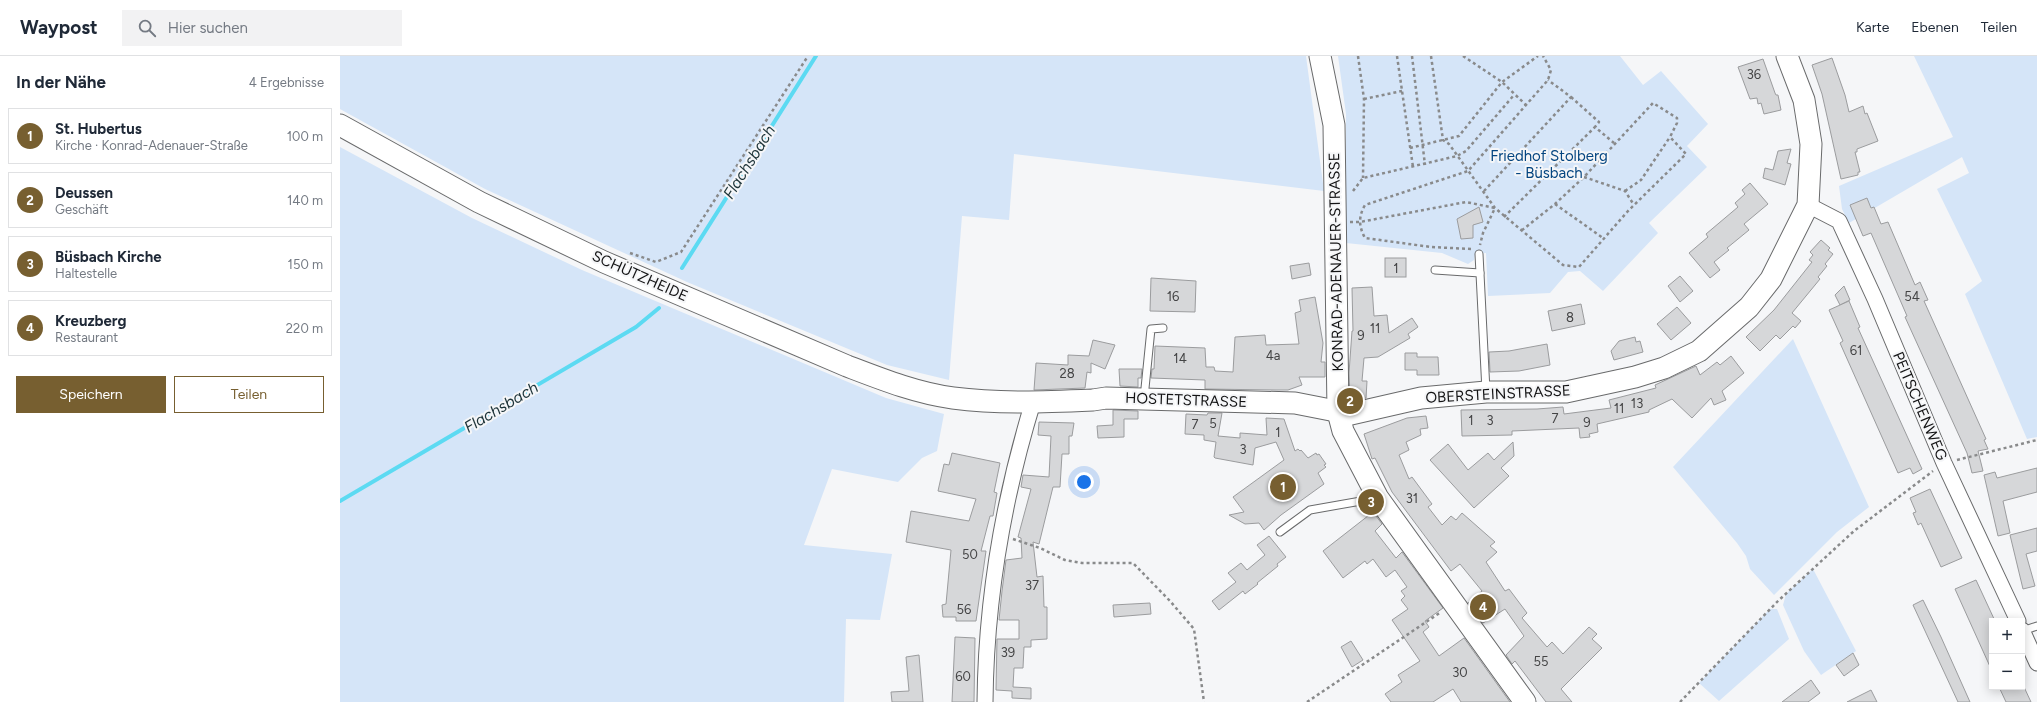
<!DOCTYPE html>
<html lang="de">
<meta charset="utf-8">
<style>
:root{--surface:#fff;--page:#f2f2f3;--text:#1f2937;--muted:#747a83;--line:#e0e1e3;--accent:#775f30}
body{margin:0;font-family:Figtree,sans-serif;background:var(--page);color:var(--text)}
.controls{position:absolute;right:12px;bottom:12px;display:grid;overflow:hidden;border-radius:0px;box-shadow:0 2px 10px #0003}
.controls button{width:36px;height:36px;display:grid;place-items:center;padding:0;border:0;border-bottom:1px solid var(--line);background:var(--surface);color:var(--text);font:20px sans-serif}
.you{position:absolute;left:744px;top:426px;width:14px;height:14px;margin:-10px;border:3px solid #fff;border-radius:50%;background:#1a73e8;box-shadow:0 0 0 6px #1a73e833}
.badge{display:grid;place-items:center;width:26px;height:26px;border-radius:50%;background:var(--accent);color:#fff;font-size:13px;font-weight:700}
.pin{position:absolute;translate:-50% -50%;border:2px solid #fff;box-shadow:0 1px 4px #0006}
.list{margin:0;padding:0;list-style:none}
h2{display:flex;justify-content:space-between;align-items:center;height:52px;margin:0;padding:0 16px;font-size:17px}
h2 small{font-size:13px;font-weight:400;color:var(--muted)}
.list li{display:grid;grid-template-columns:26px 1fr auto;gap:12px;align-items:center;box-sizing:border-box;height:56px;margin:0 8px 8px;padding:0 8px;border:1px solid var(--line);border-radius:0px}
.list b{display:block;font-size:15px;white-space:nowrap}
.list p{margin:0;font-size:13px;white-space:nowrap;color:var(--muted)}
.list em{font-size:13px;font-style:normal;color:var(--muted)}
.actions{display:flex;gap:8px;padding:12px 16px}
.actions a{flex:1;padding:9px 0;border:1px solid var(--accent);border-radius:0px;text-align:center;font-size:14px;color:var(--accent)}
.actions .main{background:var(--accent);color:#fff}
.icon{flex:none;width:22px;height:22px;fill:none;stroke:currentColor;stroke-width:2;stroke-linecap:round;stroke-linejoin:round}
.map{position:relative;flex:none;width:1697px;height:646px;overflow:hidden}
header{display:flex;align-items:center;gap:24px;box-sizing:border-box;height:56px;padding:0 20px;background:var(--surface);border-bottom:1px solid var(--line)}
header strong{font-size:19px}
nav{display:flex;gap:22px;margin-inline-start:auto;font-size:14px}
.search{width:280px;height:36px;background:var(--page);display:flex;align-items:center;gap:10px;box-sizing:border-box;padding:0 14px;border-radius:0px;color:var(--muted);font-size:15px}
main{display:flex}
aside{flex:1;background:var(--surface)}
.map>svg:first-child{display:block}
.green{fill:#d5e5f8}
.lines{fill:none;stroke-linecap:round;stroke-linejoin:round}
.stream{stroke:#5cdaf2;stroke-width:4}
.building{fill:#d6d7d9;stroke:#9b9c9e}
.lane-casing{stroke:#696a6b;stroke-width:9}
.street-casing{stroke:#696a6b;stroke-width:17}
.secondary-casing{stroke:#696a6b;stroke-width:23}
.path{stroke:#898a8b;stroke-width:2.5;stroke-dasharray:3 3;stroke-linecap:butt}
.lane{stroke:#fff;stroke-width:7}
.street{stroke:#fff;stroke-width:15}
.secondary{stroke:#fff;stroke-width:21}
.labels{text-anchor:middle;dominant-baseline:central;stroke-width:4;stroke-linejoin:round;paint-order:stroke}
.number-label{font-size:13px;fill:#444445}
.park-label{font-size:15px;fill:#044580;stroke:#f5f6f8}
.street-label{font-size:15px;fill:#131314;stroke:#f5f6f8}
.water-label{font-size:16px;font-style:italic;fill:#1e3439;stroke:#f5f6f8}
</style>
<header>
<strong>Waypost</strong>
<div class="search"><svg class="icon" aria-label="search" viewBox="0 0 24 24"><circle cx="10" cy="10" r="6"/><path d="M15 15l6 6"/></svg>Hier suchen</div>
<nav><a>Karte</a><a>Ebenen</a><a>Teilen</a></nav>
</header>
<main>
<aside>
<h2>In der Nähe<small>4 Ergebnisse</small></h2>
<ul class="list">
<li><span class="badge">1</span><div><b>St. Hubertus</b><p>Kirche · Konrad-Adenauer-Straße</p></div><em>100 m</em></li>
<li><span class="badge">2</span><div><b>Deussen</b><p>Geschäft</p></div><em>140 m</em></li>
<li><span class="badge">3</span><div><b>Büsbach Kirche</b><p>Haltestelle</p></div><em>150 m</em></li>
<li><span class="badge">4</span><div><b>Kreuzberg</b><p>Restaurant</p></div><em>220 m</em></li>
</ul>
<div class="actions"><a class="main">Speichern</a><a>Teilen</a></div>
</aside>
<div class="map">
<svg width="1697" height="646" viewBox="0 0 1697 646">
<rect width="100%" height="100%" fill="#f5f6f8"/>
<g class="green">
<path d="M 0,0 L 966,0 L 984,135 L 674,98 L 669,164 L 622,160 L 609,324 L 547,309 L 347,226 L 145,133 L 0,53 Z"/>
<path d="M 998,0 L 1280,0 L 1303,29 L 1321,15 L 1368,68 L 1347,90 L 1367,111 L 1309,167 L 1318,177 L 1263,235 L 1240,215 L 1228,216 L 1210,237 L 1148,240 L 1146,197 L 1135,198 L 1134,204 L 1128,208 L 1102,197 L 1006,187 L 1006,58 Z"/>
<path d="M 1574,0 L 1697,0 L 1697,381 L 1687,383 L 1625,238 L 1642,225 L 1597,133 L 1629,117 L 1622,101 L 1509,167 L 1502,153 L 1499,130 L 1613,81 Z"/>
<path d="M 0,91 L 132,162 L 242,214 L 546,342 L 604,358 L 597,395 L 582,402 L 558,426 L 492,413 L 464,489 L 552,498 L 540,564 L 506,563 L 504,646 L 0,646 Z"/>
<path d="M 1453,283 L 1529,451 L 1497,476 L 1434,539 L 1410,513 L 1406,500 L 1397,487 L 1333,411 Z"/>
<path d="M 1473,513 L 1516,595 L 1481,619 L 1464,595 L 1443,549 L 1446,538 Z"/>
<path d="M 1430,553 L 1437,553 L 1449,583 L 1379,645 L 1359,627 Z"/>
</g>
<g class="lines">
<g class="stream">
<path d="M 342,212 L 476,0"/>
<path d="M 0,445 L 296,271 L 319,252"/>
</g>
</g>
<g class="building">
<path d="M 1492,2 L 1505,39 L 1509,56 L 1523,50 L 1525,58 L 1527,57 L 1538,85 L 1517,93 L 1517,96 L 1515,96 L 1520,116 L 1518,116 L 1518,119 L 1501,123 L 1482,38 L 1472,9 Z"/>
<path d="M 1423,3 L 1435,37 L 1436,39 L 1438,39 L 1441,54 L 1424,58 L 1421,47 L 1418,48 L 1417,42 L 1410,43 L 1398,11 Z"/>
<path d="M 1451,93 L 1447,107 L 1451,108 L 1445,129 L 1423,122 L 1425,112 L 1433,114 L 1438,95 Z"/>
<path d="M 1410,127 L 1428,148 L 1404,168 L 1409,174 L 1387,192 L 1389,194 L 1374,206 L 1380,214 L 1370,222 L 1349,197 L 1368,181 L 1366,178 L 1398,151 L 1395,147 L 1405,138 L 1402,134 Z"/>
<path d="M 1527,142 L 1531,152 L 1534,151 L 1541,168 L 1548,166 L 1575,229 L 1580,226 L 1588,244 L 1584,245 L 1646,383 L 1644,384 L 1648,393 L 1638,395 L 1643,415 L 1632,417 L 1627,397 L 1565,261 L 1567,260 L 1531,177 L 1523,180 L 1510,149 Z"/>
<path d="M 1139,151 L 1143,166 L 1133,169 L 1133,182 L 1121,183 L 1117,163 Z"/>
<path d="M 1481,184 L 1490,192 L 1488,194 L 1493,198 L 1485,208 L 1487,210 L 1478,221 L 1480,223 L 1452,257 L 1461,265 L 1455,272 L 1453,270 L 1440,283 L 1436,279 L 1420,295 L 1406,281 L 1434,254 L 1472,206 L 1469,204 L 1473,199 L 1470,196 Z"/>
<rect x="1045" y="202" width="21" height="19"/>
<path d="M 969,207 L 971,219 L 952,223 L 950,210 Z"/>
<path d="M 1340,220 L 1353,235 L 1340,246 L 1328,230 Z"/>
<path d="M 811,222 L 856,225 L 855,256 L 810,255 Z"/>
<path d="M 1504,230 L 1510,244 L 1500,249 L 1495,239 Z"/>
<path d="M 1032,231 L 1034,260 L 1047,259 L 1049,277 L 1072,262 L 1078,271 L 1068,278 L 1070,282 L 1038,301 L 1024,302 L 1022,325 L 1027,325 L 1026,342 L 1010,345 L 1009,317 L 1012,275 L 1013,275 L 1012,232 Z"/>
<path d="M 975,241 L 983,287 L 981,306 L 985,306 L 985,321 L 959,321 L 962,329 L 948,334 L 936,334 L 865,333 L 865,324 L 811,322 L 812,313 L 814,313 L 815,290 L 865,292 L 866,311 L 874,311 L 875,315 L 893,316 L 895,281 L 925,279 L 926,289 L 959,288 L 955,257 L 961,255 L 959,244 Z"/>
<path d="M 1509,245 L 1520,271 L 1518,272 L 1582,413 L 1573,418 L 1570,412 L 1558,417 L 1500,287 L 1503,285 L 1489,254 Z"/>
<path d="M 1241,248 L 1245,268 L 1212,275 L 1208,255 Z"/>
<path d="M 1337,251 L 1351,267 L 1331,284 L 1317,268 Z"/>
<path d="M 1295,281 L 1296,286 L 1300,285 L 1303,296 L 1274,304 L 1271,295 L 1279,285 Z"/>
<path d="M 753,284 L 775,289 L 765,313 L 751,307 L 751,317 L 747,316 L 745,332 L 694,334 L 696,307 L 728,309 L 728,299 L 749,300 Z"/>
<path d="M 1207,288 L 1210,309 L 1179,315 L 1150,316 L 1149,296 L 1169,295 Z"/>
<path d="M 1065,297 L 1077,297 L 1077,301 L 1098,301 L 1099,319 L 1077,319 L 1077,314 L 1065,314 Z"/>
<path d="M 1391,300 L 1404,317 L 1382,335 L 1386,344 L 1374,349 L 1371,342 L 1352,362 L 1332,343 L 1309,354 L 1309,356 L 1257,368 L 1258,376 L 1249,378 L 1250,381 L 1240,382 L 1239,372 L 1172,375 L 1172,379 L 1122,380 L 1121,354 L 1197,353 L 1223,351 L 1224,358 L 1271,352 L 1269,344 L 1316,332 L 1315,329 L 1356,310 L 1360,319 L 1377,306 L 1380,309 Z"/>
<path d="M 779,313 L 802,313 L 801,322 L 798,322 L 798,331 L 780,330 Z"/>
<path d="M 773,354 L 798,355 L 798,363 L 784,363 L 784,381 L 758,382 L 757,370 L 773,369 Z"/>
<path d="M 868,357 L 882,357 L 878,380 L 900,382 L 900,377 L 927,379 L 926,362 L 944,363 L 955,395 L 958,393 L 960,395 L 961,394 L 968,402 L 976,397 L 977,399 L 979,398 L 986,408 L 984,409 L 986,411 L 978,417 L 984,428 L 941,459 L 924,474 L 919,467 L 905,468 L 889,459 L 904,456 L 893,441 L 944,404 L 936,386 L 915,392 L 913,409 L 875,402 L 874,401 L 876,386 L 864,384 L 864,379 L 845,378 L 846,358 L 867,359 Z"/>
<path d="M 1086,360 L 1088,372 L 1080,373 L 1081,379 L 1066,386 L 1069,394 L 1059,399 L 1069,423 L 1072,421 L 1092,448 L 1088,451 L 1102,469 L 1111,460 L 1116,464 L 1122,457 L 1155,486 L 1150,490 L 1157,496 L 1146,506 L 1165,535 L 1169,533 L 1187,557 L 1182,562 L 1207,591 L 1212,586 L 1223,598 L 1249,571 L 1257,578 L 1252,583 L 1262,592 L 1221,633 L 1232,646 L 1206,646 L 1175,605 L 1172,608 L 1166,599 L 1184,580 L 1165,553 L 1143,567 L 1128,547 L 1142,535 L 1120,508 L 1111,515 L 1052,436 L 1035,402 L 1032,403 L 1024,378 L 1067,362 Z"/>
<path d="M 699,366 L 734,367 L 732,380 L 729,380 L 729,398 L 722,398 L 720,431 L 713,431 L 699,488 L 693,486 L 697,521 L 703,520 L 704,551 L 707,551 L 707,583 L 691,584 L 691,591 L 684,591 L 683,612 L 674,612 L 673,631 L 691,632 L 691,643 L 672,642 L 672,635 L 656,634 L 657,583 L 679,583 L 679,564 L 659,564 L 662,535 L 666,504 L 682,502 L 681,482 L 678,481 L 691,433 L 681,431 L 683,419 L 709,421 L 711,380 L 698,379 Z"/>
<path d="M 1173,386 L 1174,400 L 1161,412 L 1169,420 L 1134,452 L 1090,404 L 1108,388 L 1128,414 L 1148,397 L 1154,404 Z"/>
<path d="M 612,397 L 660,407 L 654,436 L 657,437 L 653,460 L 650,460 L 641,495 L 646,495 L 636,565 L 616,565 L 616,561 L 603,561 L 602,549 L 606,548 L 611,494 L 566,486 L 571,455 L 629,465 L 636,443 L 598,435 L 604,408 L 609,409 Z"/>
<path d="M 1697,412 L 1697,436 L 1663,445 L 1670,477 L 1658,480 L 1644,419 L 1655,416 L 1657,422 Z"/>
<path d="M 1590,433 L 1622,502 L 1601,511 L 1581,467 L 1578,469 L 1573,457 L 1576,456 L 1570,442 Z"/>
<path d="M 1033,456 L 1042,468 L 1035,475 L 1056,502 L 1062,496 L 1103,552 L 1085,565 L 1089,571 L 1083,576 L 1099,600 L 1124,582 L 1170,646 L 1121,646 L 1113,633 L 1093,646 L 1051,646 L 1045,638 L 1062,626 L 1058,619 L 1080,605 L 1052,564 L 1068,553 L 1061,544 L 1065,540 L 1061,535 L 1067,531 L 1055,514 L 1046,521 L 1033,503 L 1027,508 L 1025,505 L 1003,522 L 983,495 Z"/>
<path d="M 1697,472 L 1697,495 L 1686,498 L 1695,530 L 1683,533 L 1670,479 Z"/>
<path d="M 929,480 L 946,501 L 937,508 L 938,510 L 917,527 L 918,528 L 905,538 L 903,535 L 879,554 L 872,545 L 896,526 L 888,517 L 901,507 L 907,514 L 925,499 L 917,489 Z"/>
<path d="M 1636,524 L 1655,565 L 1652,565 L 1652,615 L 1615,533 Z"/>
<path d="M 1583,544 L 1601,581 L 1630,646 L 1618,646 L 1573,549 Z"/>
<path d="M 810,547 L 811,558 L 774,561 L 773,549 Z"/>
<path d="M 615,581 L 635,582 L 634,646 L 612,646 Z"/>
<path d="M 1011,585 L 1023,604 L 1012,611 L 1001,591 Z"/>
<path d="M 1513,597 L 1519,609 L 1504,620 L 1496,609 Z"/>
<path d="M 579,599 L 583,646 L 552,646 L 551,636 L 569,635 L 566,601 Z"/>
<path d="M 1471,624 L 1480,637 L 1468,646 L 1442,646 Z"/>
<path d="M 1659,631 L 1684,631 L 1691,646 L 1666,646 Z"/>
<path d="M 1531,634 L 1537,646 L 1507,646 Z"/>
</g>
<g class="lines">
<g class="lane-casing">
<g id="lane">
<path d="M 1139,198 L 1146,335"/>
<path d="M 1095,214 L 1140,217"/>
<path d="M 804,342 L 811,273 L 823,272"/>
<path d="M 940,476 L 970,454 L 1021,445 L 1033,438"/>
<path d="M 1682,575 L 1697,570"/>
</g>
</g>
<g class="street-casing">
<g id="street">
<path d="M 1468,149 L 1499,165 L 1535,243 L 1604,407 L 1678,565"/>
<path d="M 1682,574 L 1697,607"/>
<path d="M 645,646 C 646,544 663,444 693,346"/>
</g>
</g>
<g class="secondary-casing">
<g id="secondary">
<path d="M 980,0 L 994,69 L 998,356 L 1003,375 L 1038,442 L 1185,646"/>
<path d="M 0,69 L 139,146 L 264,206 L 507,310 C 541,323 576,337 613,342 C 659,348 706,346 753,344 L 766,342 L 955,347 L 1011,358 L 1081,342 L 1146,336 L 1226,336 L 1295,321 L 1324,312 L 1359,295 L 1409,251 L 1431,223 L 1468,149 L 1471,88 L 1464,44 L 1447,0"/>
</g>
</g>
<g class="path">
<path d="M 1018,0 L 1024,43 L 1023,122"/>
<path d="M 1057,0 L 1073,111"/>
<path d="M 1072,0 L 1085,109"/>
<path d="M 1091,0 L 1103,84 L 1109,88 L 1155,152 L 1223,209 L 1239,211 L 1288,155 L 1346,98 L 1330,81 L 1337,67 L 1337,62 L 1313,47 L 1244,121 L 1215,148 L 1181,175"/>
<path d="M 1123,0 L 1162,26 L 1186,49"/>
<path d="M 1231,41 L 1259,66 L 1255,71"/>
<path d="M 1024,43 L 1062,35"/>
<path d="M 1070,92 L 1119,80 L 1162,26 L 1198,0"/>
<path d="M 1244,121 L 1285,135 L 1294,149"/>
<path d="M 1013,135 L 1023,122 L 1117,100 L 1126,95 L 1174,39"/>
<path d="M 1144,135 L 1231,41 L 1208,24"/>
<path d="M 1285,135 L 1301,124 L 1330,81"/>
<path d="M 1215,148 L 1263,182"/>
<path d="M 1164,161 L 1255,71 L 1274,87"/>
<path d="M 1010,166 L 1020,166 L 1126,146 L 1155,152 L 1143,177 L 1140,189"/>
<path d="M 1131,193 L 1091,191 L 1025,182 C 1019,171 1018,161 1025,149 L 1128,115 L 1208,24 L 1211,14 L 1203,0"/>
<path d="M 290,197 L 316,206 L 341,196 L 468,0"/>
<path d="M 1617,404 L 1697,384"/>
<path d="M 673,483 L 700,492 L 725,504 L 742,507 L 793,507 L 830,545 L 854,573 L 864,646"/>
<path d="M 967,646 L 1101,556"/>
<path d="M 1340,646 L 1438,545 L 1514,475 L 1593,415"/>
</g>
<use href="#lane" class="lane"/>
<use href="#street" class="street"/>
<use href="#secondary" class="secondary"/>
</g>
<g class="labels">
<g class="number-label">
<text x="1414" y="18">36</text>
<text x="1056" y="212">1</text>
<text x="833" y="240">16</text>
<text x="1572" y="240">54</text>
<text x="1230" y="261">8</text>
<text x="1035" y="272">11</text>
<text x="1021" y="279">9</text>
<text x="1516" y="294">61</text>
<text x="933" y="299">4a</text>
<text x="840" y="302">14</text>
<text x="727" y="317">28</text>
<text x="1297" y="347">13</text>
<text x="1279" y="352">11</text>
<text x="1215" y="362">7</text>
<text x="1131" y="364">1</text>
<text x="1150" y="364">3</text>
<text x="1247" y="366">9</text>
<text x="873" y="367">5</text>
<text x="855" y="368">7</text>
<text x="938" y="376">1</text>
<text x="903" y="393">3</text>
<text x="1072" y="442">31</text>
<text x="630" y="498">50</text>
<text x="692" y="529">37</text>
<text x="624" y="553">56</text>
<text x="668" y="596">39</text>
<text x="1201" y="605">55</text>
<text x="1120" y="616">30</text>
<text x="623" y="620">60</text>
</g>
<g class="park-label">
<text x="1209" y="100">Friedhof Stolberg<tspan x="1209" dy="17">- Büsbach</tspan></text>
</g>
<g class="street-label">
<text transform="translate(996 206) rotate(-91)">KONRAD-ADENAUER-STRASSE</text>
<text transform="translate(300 220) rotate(24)">SCHÜTZHEIDE</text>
<text transform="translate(1158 338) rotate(-3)">OBERSTEINSTRASSE</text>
<text transform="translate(846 344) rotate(2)">HOSTETSTRASSE</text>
<text transform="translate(1580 350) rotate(67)">PEITSCHENWEG</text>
</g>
<g class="water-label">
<text transform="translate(409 106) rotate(-58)">Flachsbach</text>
<text transform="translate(161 351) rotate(-31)">Flachsbach</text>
</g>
</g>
</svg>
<div class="controls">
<button>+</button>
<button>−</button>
</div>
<div class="you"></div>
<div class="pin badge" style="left:943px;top:431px">1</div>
<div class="pin badge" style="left:1010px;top:345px">2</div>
<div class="pin badge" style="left:1031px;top:446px">3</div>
<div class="pin badge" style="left:1143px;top:551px">4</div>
</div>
</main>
